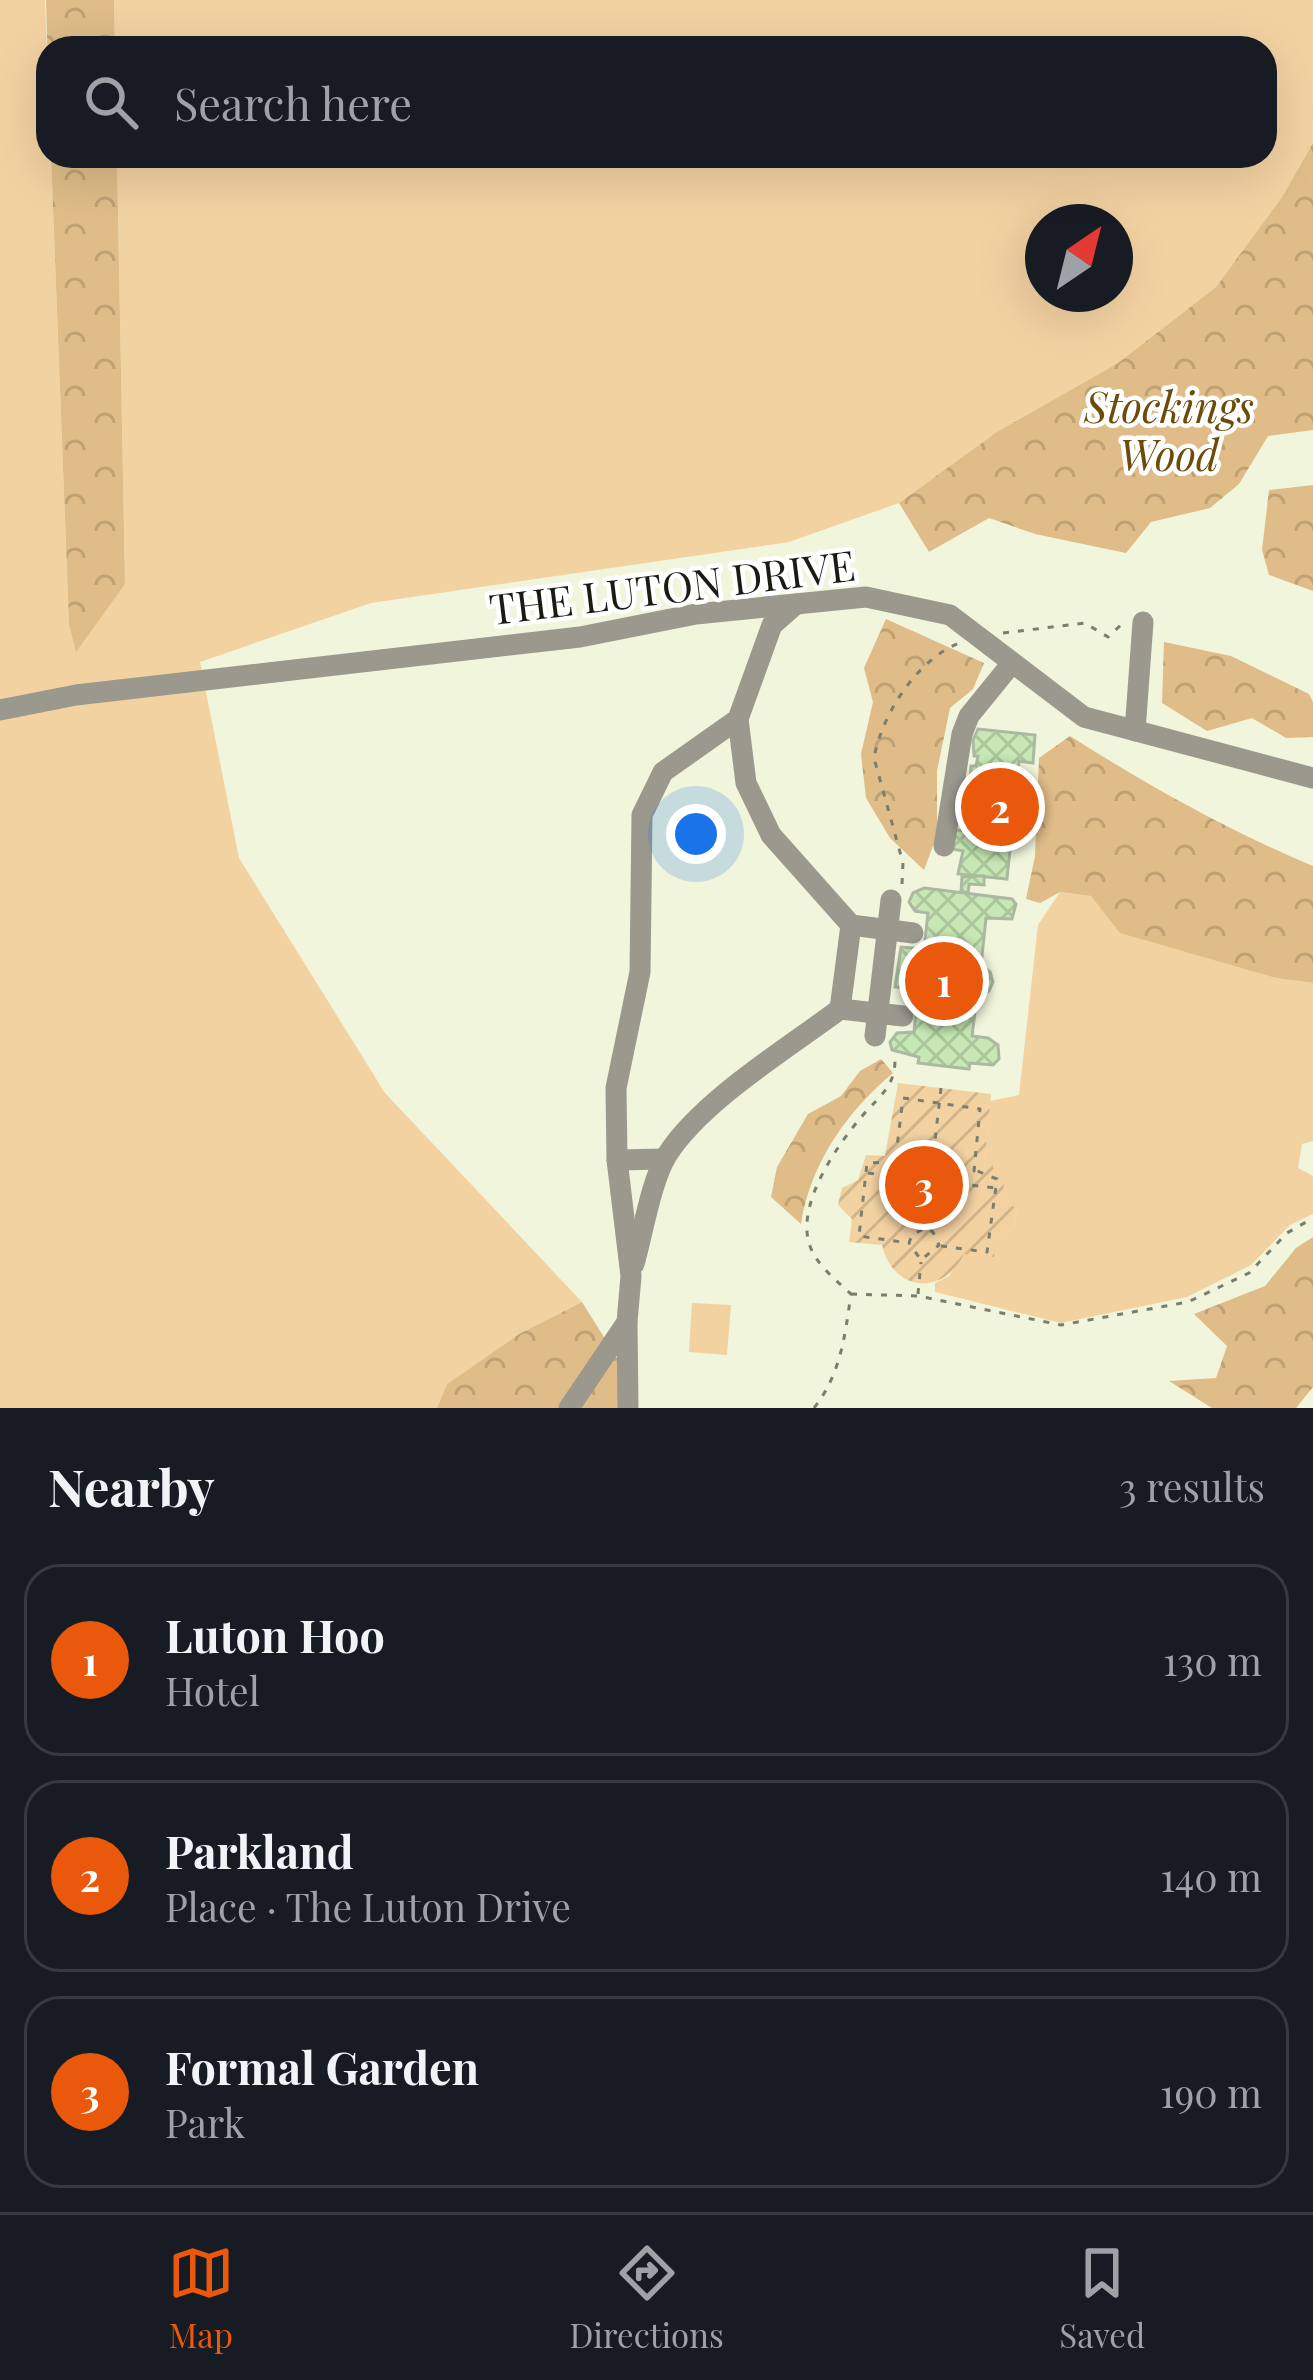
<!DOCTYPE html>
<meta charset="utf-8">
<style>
:root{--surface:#171b24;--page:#242831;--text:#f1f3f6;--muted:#9ea1a6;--line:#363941;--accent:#ea580c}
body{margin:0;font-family:"Playfair Display",serif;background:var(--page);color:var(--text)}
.compass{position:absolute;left:1025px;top:204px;width:108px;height:108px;border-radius:50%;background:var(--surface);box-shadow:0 12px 48px #0002;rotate:35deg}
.you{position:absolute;left:696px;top:834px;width:42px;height:42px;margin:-30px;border:9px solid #fff;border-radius:50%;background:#1a73e8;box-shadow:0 0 0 18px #1a73e833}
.badge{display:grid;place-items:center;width:78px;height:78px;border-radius:50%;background:var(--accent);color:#fff;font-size:39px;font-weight:700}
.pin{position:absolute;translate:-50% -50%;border:6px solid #fff;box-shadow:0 3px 12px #0006}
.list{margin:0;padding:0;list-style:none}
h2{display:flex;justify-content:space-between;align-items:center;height:156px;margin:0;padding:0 48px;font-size:51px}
h2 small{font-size:39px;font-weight:400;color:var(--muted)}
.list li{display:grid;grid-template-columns:78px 1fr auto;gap:36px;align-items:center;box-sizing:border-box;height:192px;margin:0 24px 24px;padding:0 24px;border:3px solid var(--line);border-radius:36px}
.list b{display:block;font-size:45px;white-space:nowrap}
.list p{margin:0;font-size:39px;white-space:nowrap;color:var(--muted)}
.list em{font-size:39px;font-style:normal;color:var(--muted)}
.icon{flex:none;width:66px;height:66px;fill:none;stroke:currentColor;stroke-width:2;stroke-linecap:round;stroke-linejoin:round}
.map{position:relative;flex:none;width:1313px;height:1408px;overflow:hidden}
.search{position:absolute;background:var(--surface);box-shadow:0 12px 48px #0002;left:36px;right:36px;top:36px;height:132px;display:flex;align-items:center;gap:30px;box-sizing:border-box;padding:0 42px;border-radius:36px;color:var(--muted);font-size:45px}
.sheet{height:804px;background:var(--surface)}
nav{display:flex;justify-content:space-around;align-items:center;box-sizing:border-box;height:168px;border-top:3px solid var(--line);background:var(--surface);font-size:33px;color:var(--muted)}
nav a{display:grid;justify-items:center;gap:6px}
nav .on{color:var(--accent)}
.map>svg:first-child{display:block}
.grass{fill:#f3d2a2;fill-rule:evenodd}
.forest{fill:url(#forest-crowns)}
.garden{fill:url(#garden-furrows)}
.building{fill:url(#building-cross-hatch);stroke:#abb9a3;stroke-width:3}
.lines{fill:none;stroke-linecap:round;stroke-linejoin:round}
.path{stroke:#7b7e6d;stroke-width:3;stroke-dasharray:6 9;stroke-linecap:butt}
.minor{stroke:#9b988e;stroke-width:21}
.labels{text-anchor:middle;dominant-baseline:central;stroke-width:9;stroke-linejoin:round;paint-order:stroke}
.park-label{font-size:42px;font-style:italic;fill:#6d4b0b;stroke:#fff}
.street-label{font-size:42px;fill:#1a1b12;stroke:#fff}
</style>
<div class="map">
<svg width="1313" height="1408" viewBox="0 0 1313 1408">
<defs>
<pattern id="forest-crowns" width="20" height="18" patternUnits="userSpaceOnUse" patternTransform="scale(3)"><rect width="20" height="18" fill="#dfbc88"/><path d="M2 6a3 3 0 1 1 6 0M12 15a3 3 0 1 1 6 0" fill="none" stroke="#bfa174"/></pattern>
<pattern id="garden-furrows" width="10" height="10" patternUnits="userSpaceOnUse" patternTransform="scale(3)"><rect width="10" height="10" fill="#f3d2a2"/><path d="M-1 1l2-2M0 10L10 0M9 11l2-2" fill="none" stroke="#d0b48a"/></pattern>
<pattern id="building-cross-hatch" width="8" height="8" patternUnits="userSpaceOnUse" patternTransform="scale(3)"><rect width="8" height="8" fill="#c7e8b4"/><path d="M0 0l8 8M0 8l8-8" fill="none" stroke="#aac69a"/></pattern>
</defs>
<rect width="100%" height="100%" fill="#f0f5db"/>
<g class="grass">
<path d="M 0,0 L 45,0 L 69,624 L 125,584 L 117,156 L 1265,156 L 1265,48 L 115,48 L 114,0 L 1313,0 L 1313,143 L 1282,197 L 1216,287 L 1118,363 L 998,432 L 899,503 L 789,542 L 371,603 L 200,662 L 239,858 L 385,1093 L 582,1302 L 519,1334 L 447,1384 L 437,1408 L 0,1408 ZM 1043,222 L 1115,222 L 1115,294 L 1043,294 Z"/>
<path d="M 1060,892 L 1091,896 L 1276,978 L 1313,983 L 1313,1141 L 1302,1144 L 1298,1168 L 1313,1176 L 1313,1214 L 1290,1225 L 1251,1265 L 1187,1297 L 1061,1323 L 935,1292 L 935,1283 L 949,1276 L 963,1254 L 1013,1228 L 1017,1210 L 1002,1195 L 992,1168 L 985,1161 L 990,1101 L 1019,1095 L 1038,925 Z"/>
<path d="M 692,1303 L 731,1305 L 727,1355 L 689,1352 Z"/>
</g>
<g class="forest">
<path d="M 46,0 L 114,0 L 115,48 L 48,48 L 48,73 Z"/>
<path d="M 1313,143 L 1313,430 L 1268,436 L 1239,484 L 1210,508 L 1151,522 L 1126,553 L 1035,534 L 989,518 L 929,552 L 899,503 L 997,432 L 1118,363 L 1216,287 L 1282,197 Z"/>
<path d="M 51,156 L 117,156 L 125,584 L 76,652 L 69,624 Z"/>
<path d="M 1313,485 L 1313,591 L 1269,575 L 1262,550 L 1269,490 Z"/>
<path d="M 886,619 L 984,663 L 973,689 L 950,708 L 937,771 L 937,835 L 924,870 L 890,838 L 866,798 L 861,754 L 873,702 L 864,668 Z"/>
<path d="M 1164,642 L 1231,656 L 1309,694 L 1313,702 L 1313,737 L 1286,738 L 1252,718 L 1207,731 L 1162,703 Z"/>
<path d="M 1070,736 C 1149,786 1227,830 1313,866 L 1313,983 L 1276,978 L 1120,933 L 1091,896 L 1060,892 L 1040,903 L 1026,899 L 1035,856 L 1039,758 Z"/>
<path d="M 881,1059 L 893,1073 C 847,1111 810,1164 801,1224 L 771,1197 L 777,1167 L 808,1114 L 841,1096 L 860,1071 Z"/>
<path d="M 1313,1237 L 1313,1387 L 1296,1408 L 1212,1408 L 1169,1381 L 1216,1378 L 1227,1346 L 1194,1314 L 1265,1286 L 1296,1248 Z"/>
<path d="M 582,1302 L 622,1366 L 624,1408 L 437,1408 L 447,1384 L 519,1334 Z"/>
</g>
<path class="garden" d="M 898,1083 L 991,1094 L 985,1160 L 992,1162 L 993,1168 L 1007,1170 L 1002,1195 L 1017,1210 L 1013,1228 L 998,1236 L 994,1257 L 964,1254 C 943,1297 893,1292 882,1245 L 849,1242 L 852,1219 L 838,1205 L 842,1188 L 858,1180 L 866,1155 L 885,1156 Z"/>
<g class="building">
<path d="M 978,729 L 1035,735 L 1033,763 L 1019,761 L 1007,879 L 958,874 L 963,851 L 953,849 L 954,830 L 982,832 L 987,785 L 970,782 L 971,766 L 976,766 L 978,756 L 974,756 L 973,740 Z"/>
<path d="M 976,876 L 984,876 L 984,885 L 969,884 L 968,893 L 961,892 L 962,877 Z"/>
<path d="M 924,888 L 1012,899 L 1016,904 L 1012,919 L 986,918 L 981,965 L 990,972 L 993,982 L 989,991 L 977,996 L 972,1036 L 988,1038 L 998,1045 L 999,1059 L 993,1065 L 970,1063 L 969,1069 L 918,1063 L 919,1057 L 892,1050 L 890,1042 L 897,1033 L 914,1032 L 918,989 L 895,987 L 901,947 L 924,949 L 928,913 L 915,911 L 909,902 L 913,893 Z"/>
</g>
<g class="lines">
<g class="path">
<path d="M 1003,633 L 1085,623 L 1108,637 L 1123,623"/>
<path d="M 902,884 L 903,863 L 874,758 C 882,714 917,660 959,643"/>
<path d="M 903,1098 L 980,1109 L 974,1171 L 895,1163 Z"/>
<path d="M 894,1162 L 867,1163 L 859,1236 L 909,1243 L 912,1235 L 925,1228 L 933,1232 L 939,1245 L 921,1260 L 909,1243"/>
<path d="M 868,1173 L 996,1188"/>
<path d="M 925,1228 L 941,1088"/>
<path d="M 941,1246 L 987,1252 L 997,1179 L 977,1171"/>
<path d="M 851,1294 L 918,1296 L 1061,1325 L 1188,1302 L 1249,1273 L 1287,1233 L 1313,1218"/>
<path d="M 918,1294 L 921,1262"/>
<path d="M 814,1408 C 841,1374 845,1335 851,1294 C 836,1280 815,1264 809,1243 C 797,1202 838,1144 863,1115 C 880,1096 895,1086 895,1060"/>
</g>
<g class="minor">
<path d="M 0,710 L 76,695 L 580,637 L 696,614 L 866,597 L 950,615 L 1084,717 L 1313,778"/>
<path d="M 738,719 L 746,783 L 771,835 L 851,925 L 913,933"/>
<path d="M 1135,731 L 1143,622"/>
<path d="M 944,846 L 962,734 L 969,716 L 1012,663"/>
<path d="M 840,1009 L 851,925"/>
<path d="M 875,1036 L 891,900"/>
<path d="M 617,1160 L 664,1159"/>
<path d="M 634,1264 C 643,1233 651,1181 667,1155 C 701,1101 788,1048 840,1009 L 903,1016"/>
<path d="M 627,1323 L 628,1408"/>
<path d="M 569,1408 L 627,1322 L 631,1276 L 617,1160 L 616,1088 L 640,972 L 642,815 L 663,772 L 738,719 L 772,625 L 796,604"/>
</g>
</g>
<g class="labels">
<g class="park-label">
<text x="1169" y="406">Stockings<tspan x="1169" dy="48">Wood</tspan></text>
</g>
<g class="street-label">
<text transform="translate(672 586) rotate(-7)">THE LUTON DRIVE</text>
</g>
</g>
</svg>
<svg class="compass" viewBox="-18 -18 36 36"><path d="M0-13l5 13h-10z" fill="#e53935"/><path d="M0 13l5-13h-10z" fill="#9ea1a6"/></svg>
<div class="you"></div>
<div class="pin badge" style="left:944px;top:981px">1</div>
<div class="pin badge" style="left:1000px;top:807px">2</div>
<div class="pin badge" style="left:924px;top:1185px">3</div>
<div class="search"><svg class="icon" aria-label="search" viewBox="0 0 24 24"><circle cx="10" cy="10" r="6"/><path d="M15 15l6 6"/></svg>Search here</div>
</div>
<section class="sheet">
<h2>Nearby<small>3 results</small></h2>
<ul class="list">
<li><span class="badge">1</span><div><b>Luton Hoo</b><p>Hotel</p></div><em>130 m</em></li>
<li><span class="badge">2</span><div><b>Parkland</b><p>Place · The Luton Drive</p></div><em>140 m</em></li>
<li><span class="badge">3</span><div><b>Formal Garden</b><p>Park</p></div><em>190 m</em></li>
</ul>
</section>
<nav>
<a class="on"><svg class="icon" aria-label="map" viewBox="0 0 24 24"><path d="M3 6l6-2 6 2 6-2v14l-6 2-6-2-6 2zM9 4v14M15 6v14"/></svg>Map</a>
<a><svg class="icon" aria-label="directions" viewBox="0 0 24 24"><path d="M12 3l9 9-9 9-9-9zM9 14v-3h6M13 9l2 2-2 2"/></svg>Directions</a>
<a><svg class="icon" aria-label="saved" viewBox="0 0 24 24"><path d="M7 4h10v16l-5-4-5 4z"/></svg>Saved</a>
</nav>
